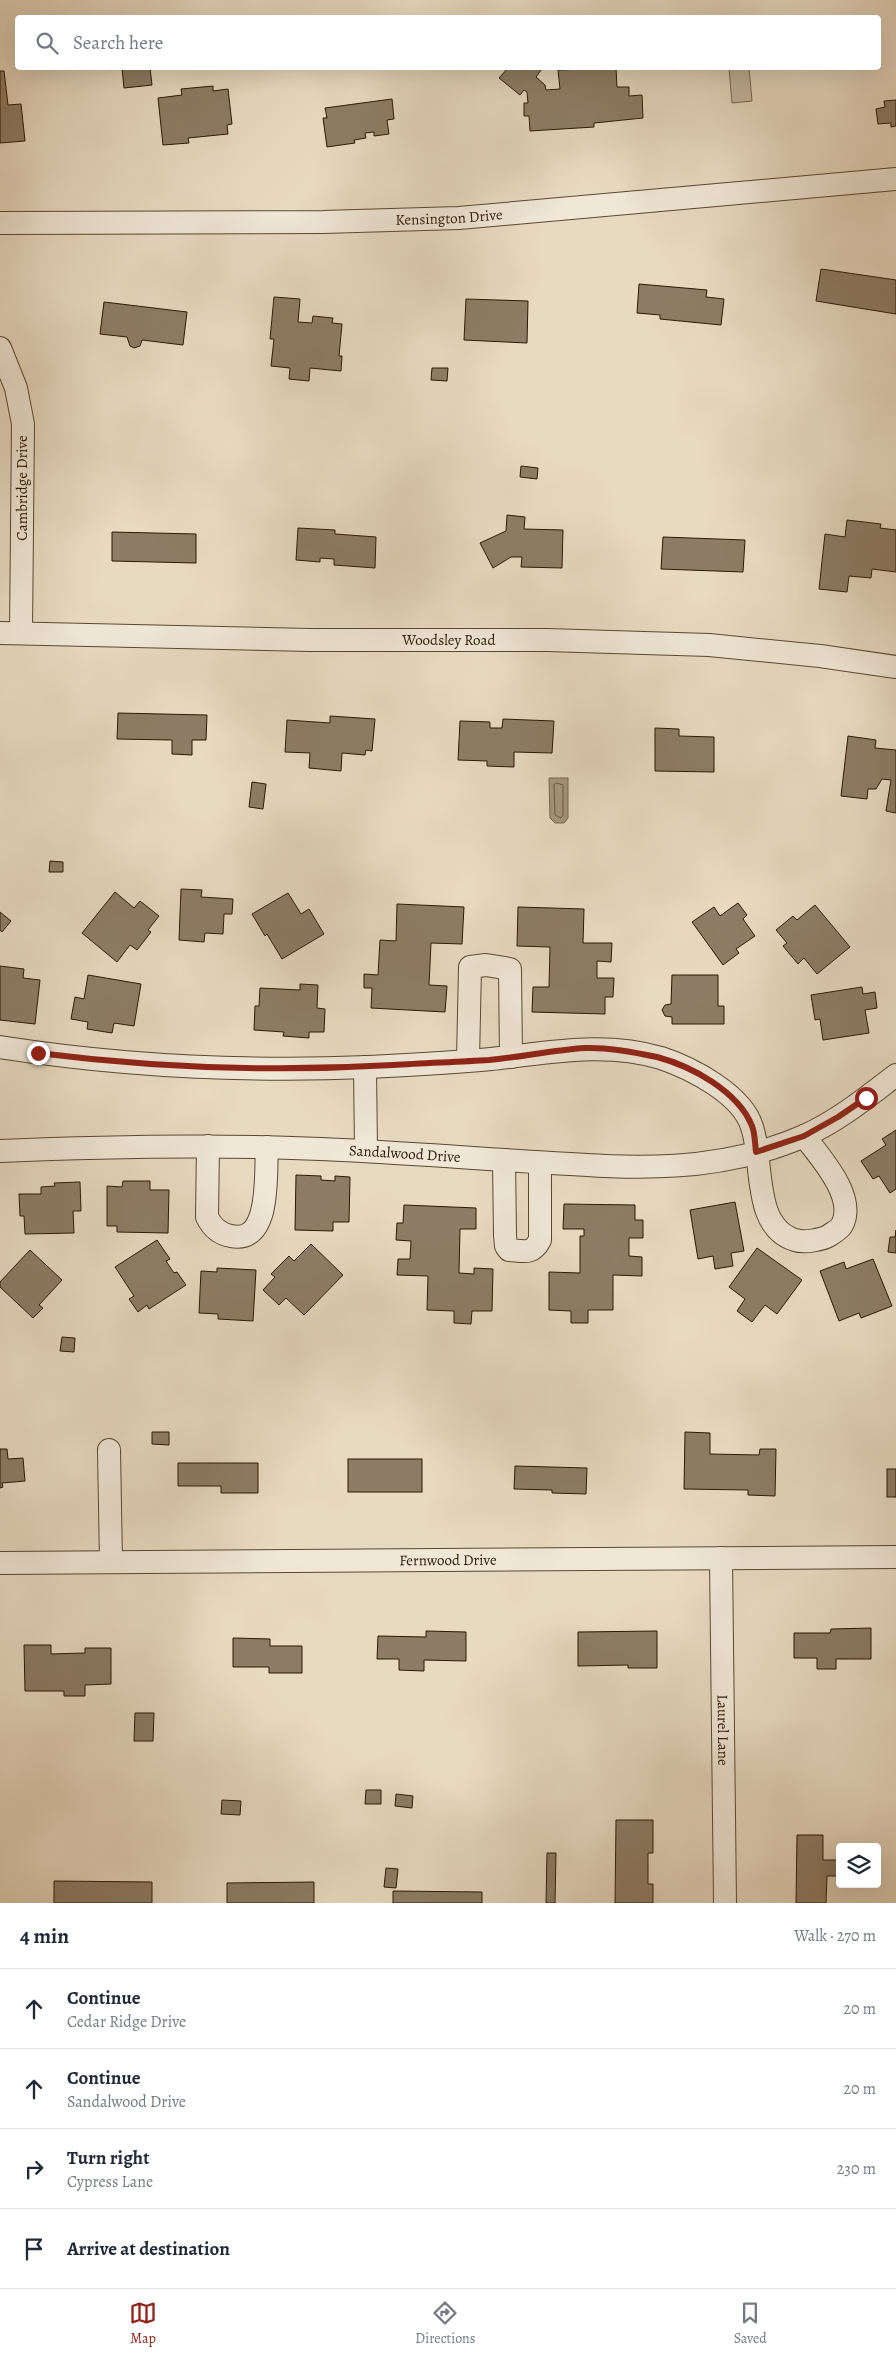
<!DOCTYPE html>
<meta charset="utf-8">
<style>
:root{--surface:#fff;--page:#f6f6f7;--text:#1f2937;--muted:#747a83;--line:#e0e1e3;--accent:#8f2418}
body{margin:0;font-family:Alegreya,serif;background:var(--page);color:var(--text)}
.controls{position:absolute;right:15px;bottom:15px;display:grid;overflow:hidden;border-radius:5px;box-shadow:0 5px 20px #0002}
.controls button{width:45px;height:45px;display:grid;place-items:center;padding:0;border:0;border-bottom:1px solid var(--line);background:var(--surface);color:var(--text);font:25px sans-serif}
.stop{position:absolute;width:15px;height:15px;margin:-11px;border:4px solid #8f2418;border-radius:50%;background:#fff}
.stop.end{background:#8f2418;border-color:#fff;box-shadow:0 1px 5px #0008}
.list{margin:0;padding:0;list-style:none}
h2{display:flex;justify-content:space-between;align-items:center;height:65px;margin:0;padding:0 20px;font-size:21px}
h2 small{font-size:16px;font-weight:400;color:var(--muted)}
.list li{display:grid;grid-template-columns:32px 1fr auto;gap:15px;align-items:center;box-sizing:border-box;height:80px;padding:0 20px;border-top:1px solid var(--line)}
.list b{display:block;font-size:19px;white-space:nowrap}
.list p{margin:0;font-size:16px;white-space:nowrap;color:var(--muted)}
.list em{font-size:16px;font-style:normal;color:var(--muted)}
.icon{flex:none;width:28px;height:28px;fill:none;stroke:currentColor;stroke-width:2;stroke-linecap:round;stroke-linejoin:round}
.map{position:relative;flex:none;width:896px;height:1903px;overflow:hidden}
.search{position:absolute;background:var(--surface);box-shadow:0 5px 20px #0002;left:15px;right:15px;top:15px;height:55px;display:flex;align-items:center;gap:12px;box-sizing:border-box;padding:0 18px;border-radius:5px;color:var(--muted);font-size:19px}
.sheet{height:385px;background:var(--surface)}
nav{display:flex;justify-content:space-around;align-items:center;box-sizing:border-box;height:70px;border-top:1px solid var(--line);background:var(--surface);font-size:14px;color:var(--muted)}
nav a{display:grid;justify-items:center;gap:2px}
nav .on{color:var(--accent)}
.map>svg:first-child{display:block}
.green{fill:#c8b9a1;stroke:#796852}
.water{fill:#a79880;stroke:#75654e}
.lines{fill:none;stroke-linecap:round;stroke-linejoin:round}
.shore{stroke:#685842;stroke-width:1}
.building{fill:#8d7d66;stroke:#2a1803}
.minor-casing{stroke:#5a4832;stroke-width:24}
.minor{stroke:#f0e7d7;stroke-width:22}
.route{stroke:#8f2418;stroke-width:6}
.labels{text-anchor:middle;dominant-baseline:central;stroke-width:4;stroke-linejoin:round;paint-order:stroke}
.street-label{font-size:15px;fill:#2a1803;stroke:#f0e7d7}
</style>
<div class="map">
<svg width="896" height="1903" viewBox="0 0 896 1903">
<rect width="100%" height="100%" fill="#e8dac1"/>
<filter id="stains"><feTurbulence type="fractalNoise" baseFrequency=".004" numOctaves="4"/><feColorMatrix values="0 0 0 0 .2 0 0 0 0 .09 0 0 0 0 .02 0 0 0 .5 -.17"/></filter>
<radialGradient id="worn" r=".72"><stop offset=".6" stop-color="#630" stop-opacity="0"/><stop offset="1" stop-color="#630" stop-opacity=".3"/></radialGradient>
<path class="green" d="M 729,68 L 749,68 L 752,101 L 732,103 Z"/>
<path class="water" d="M 549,778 L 568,778 L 568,818 L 564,823 L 555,823 L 550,818 Z"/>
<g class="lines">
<path class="shore" d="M 557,783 L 563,785 L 563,815 L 561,818 L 555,815 L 554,785 Z"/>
</g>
<g class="building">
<path d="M 122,68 L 150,68 L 152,85 L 124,88 Z"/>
<path d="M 508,68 L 538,68 L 541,70 L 536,77 L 545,85 L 546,90 L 560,89 L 558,70 L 616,68 L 617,87 L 629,87 L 629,96 L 642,95 L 643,118 L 594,123 L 594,127 L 530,131 L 529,116 L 524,116 L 524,103 L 528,103 L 527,92 L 524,90 L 520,95 L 499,78 Z"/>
<path d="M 0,71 L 4,71 L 8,105 L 21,104 L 25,141 L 0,143 Z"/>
<path d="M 213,86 L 213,91 L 228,89 L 232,124 L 227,125 L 228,134 L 188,138 L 189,143 L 163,145 L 158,98 L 182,95 L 181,89 Z"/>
<path d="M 392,99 L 394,119 L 387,120 L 389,134 L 374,136 L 374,132 L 365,133 L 366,138 L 354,140 L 355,143 L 327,147 L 323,118 L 327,118 L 325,108 Z"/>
<path d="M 896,100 L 896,126 L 891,127 L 891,123 L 878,124 L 876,109 L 885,107 L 884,101 Z"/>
<path d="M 821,269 L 896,280 L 896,314 L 816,301 Z"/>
<path d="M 639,284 L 707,290 L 706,297 L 724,299 L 721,325 L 660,319 L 660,315 L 637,313 Z"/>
<path d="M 274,297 L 300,299 L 298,322 L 312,323 L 313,316 L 333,318 L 332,323 L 342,324 L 339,356 L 342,356 L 341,371 L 310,368 L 309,381 L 289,379 L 290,368 L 271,366 L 274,339 L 270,339 Z"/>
<path d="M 466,299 L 528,301 L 527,343 L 464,340 Z"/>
<path d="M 104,302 L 187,312 L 183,345 L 142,340 L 140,346 L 134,348 L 130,346 L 127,337 L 100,334 Z"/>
<path d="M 432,368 L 448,368 L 447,381 L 431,380 Z"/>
<path d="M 521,466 L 538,468 L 537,479 L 520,477 Z"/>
<path d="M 507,515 L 525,517 L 524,529 L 563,530 L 562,568 L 521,567 L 522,557 L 511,557 L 493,568 L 480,543 L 506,531 Z"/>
<path d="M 847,520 L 881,524 L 880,528 L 896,530 L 896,572 L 872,569 L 871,578 L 849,576 L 847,592 L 819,589 L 825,534 L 845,537 Z"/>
<path d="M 298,528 L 335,530 L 335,534 L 376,537 L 375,568 L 334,565 L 334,559 L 320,558 L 320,562 L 296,560 Z"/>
<path d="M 112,532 L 196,534 L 196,563 L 112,561 Z"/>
<path d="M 663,537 L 745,540 L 743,572 L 661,569 Z"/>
<path d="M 118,713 L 207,715 L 206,740 L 192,740 L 192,755 L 172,754 L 172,740 L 117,739 Z"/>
<path d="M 330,716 L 375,719 L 372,751 L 366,750 L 365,755 L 342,753 L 341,771 L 309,768 L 310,753 L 285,752 L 287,720 L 330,723 Z"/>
<path d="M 503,719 L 554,721 L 552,753 L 514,752 L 514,767 L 487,766 L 487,761 L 458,760 L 460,721 L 490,722 L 490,728 L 502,728 Z"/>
<path d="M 655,728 L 679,729 L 679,736 L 714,737 L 714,772 L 655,771 Z"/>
<path d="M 848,736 L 876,740 L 875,748 L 896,750 L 896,813 L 886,811 L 891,780 L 882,779 L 876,789 L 868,789 L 867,799 L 841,796 Z"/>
<path d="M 252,782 L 266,784 L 263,809 L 249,807 Z"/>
<path d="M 50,861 L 63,862 L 63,872 L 49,872 Z"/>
<path d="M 181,889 L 202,890 L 201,897 L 233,899 L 232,914 L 224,914 L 223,934 L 205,933 L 204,942 L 179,940 Z"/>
<path d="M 115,892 L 134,908 L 140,901 L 159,916 L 148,930 L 151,932 L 137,950 L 130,945 L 117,962 L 82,933 Z"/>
<path d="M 288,893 L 301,914 L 309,909 L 324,934 L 282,959 L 267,934 L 265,936 L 252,914 Z"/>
<path d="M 738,903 L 747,915 L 743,919 L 755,936 L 736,949 L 739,953 L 723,965 L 692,922 L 714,907 L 720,916 Z"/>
<path d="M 397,904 L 464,907 L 462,944 L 431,943 L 429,985 L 447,986 L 445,1012 L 371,1008 L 372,988 L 364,988 L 364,974 L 378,975 L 380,940 L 396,941 Z"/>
<path d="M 815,905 L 850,947 L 817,974 L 804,958 L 798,964 L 783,946 L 787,943 L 776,930 L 793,916 L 797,920 Z"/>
<path d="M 518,907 L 584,909 L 583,943 L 612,943 L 611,962 L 597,961 L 597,978 L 614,978 L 613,997 L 605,997 L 605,1014 L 532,1012 L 533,987 L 549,987 L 550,947 L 517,946 Z"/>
<path d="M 0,912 L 11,921 L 2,932 L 0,930 Z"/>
<path d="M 0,966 L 24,969 L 23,978 L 40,980 L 35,1024 L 0,1020 Z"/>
<path d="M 88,975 L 141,984 L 134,1026 L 114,1023 L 112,1033 L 87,1029 L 88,1022 L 71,1019 L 75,997 L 84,999 Z"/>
<path d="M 672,975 L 718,975 L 718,1006 L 724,1006 L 724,1024 L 672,1024 L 672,1017 L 665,1016 L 662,1010 L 665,1005 L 671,1004 Z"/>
<path d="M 300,984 L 318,985 L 317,1008 L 325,1009 L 324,1032 L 309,1032 L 309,1038 L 283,1036 L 284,1032 L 254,1030 L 255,1006 L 259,1006 L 260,988 L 300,990 Z"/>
<path d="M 862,987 L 863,994 L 875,992 L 877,1008 L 865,1010 L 869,1033 L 823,1040 L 820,1019 L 815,1020 L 811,995 Z"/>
<path d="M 896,1130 L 896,1189 L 890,1193 L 879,1176 L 873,1179 L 861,1161 L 886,1145 L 882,1139 Z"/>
<path d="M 296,1175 L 321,1176 L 321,1180 L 335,1181 L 335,1176 L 350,1177 L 349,1222 L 333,1222 L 333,1231 L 295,1230 Z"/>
<path d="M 123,1181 L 150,1181 L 150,1190 L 169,1190 L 168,1233 L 117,1232 L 117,1226 L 107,1226 L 107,1186 L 122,1187 Z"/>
<path d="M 80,1182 L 81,1211 L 73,1211 L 74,1233 L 25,1234 L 24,1216 L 20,1216 L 19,1194 L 41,1194 L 41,1187 L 55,1186 L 54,1183 Z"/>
<path d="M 735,1202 L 744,1251 L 731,1253 L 733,1266 L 715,1269 L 713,1256 L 698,1259 L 690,1210 Z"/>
<path d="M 564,1204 L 635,1205 L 635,1220 L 643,1220 L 643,1238 L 629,1238 L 629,1256 L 642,1257 L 642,1276 L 613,1275 L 613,1310 L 588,1310 L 588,1323 L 571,1323 L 571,1311 L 549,1310 L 549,1272 L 580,1273 L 580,1236 L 584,1236 L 584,1229 L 563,1229 Z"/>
<path d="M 404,1205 L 476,1208 L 476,1229 L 460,1229 L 459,1273 L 474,1274 L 474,1268 L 493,1269 L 492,1311 L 472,1311 L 471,1324 L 454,1323 L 454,1311 L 427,1310 L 428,1276 L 397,1275 L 398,1259 L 410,1259 L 411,1241 L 396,1240 L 397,1223 L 403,1223 Z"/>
<path d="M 896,1230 L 896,1253 L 888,1252 L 890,1237 L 895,1237 Z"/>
<path d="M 157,1240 L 170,1259 L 166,1261 L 174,1273 L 177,1272 L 186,1285 L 149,1309 L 147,1305 L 138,1312 L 129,1299 L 134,1296 L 115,1267 Z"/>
<path d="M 311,1244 L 343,1275 L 304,1315 L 286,1298 L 279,1305 L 263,1290 L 275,1277 L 271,1274 L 289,1256 L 294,1261 Z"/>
<path d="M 757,1248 L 802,1280 L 777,1314 L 765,1305 L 752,1322 L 737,1311 L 745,1299 L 729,1287 Z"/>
<path d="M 30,1250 L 62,1280 L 39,1305 L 43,1308 L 33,1318 L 0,1287 L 0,1282 Z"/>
<path d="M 873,1259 L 892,1306 L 861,1318 L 859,1313 L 839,1321 L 820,1271 L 844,1262 L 846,1269 Z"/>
<path d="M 217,1268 L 256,1270 L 253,1321 L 218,1319 L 218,1314 L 199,1313 L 201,1271 L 217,1272 Z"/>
<path d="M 62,1337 L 75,1338 L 74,1352 L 60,1351 Z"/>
<path d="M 152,1432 L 169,1432 L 169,1445 L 152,1444 Z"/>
<path d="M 685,1432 L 710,1433 L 710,1454 L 759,1455 L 760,1449 L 776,1449 L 775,1496 L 748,1495 L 748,1490 L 684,1489 Z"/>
<path d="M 0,1449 L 7,1449 L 8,1459 L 23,1458 L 25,1481 L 2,1483 L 3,1487 L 0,1488 Z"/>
<rect x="348" y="1459" width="74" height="33"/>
<path d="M 178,1463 L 258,1463 L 258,1493 L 221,1493 L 221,1486 L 178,1486 Z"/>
<path d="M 515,1466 L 587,1468 L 586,1494 L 552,1493 L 552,1490 L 514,1489 Z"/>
<rect x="887" y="1469" width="9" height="28"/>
<path d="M 871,1628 L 871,1659 L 836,1659 L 836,1669 L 817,1669 L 817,1658 L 794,1658 L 794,1633 L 830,1633 L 831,1629 Z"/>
<path d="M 426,1631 L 466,1632 L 466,1661 L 424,1660 L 424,1671 L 399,1670 L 399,1659 L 377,1659 L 378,1636 L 426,1637 Z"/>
<path d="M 657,1631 L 657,1668 L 628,1668 L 628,1665 L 578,1666 L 578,1632 Z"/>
<path d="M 233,1638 L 270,1639 L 270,1646 L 302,1646 L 302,1673 L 269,1673 L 269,1667 L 233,1667 Z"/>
<path d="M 24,1645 L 51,1645 L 51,1654 L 85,1653 L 85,1648 L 111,1648 L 111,1684 L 85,1685 L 85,1696 L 64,1696 L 64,1691 L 25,1691 Z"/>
<path d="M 135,1713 L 154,1713 L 153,1741 L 134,1741 Z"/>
<path d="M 366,1790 L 381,1790 L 381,1804 L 365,1804 Z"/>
<path d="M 396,1794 L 413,1796 L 412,1808 L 395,1806 Z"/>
<path d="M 222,1800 L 241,1801 L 240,1815 L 221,1814 Z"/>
<path d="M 616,1820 L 653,1820 L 653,1853 L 648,1853 L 648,1884 L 653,1884 L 653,1903 L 615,1903 Z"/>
<path d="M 797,1835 L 823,1835 L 823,1860 L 839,1860 L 838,1876 L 827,1876 L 826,1903 L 796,1903 Z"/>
<path d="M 547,1853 L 556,1853 L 555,1903 L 546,1903 Z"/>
<path d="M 386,1868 L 398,1869 L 396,1888 L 384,1887 Z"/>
<path d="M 54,1881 L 152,1882 L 152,1903 L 54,1903 Z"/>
<path d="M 314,1882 L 314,1903 L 227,1903 L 227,1883 Z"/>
<path d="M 393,1891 L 482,1892 L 482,1903 L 393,1903 Z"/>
</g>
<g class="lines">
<g class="minor-casing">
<g id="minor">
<path id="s1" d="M 0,223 L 323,222 L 459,218 L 896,179"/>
<path d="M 0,348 L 16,388 L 23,424 L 21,633"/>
<path id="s2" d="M 0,633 L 310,640 L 547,640 L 709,645 L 820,656 L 896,667"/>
<path d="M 0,1047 C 122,1066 245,1072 368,1067 C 409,1065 450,1063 491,1059 C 549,1053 603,1041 661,1058 C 691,1068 742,1094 752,1127 C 764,1162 752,1227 795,1240 C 804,1243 822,1240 830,1235 C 834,1232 840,1229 842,1225 C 857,1197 820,1157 804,1136"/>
<path d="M 468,1060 L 470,967 L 486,965 L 510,969 L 511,1057"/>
<path d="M 365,1067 L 366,1151"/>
<path d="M 208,1146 L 207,1217 C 212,1227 219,1234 231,1236 C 272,1245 265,1172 267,1147"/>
<path id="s3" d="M 0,1151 C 114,1146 228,1144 342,1150 C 406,1153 471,1158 536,1162 C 629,1168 715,1175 804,1136 C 838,1121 867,1097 896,1075"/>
<path d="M 504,1160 L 505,1236 L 506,1246 L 509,1250 C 524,1251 532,1255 540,1240 L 540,1163"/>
<path d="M 109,1450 L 111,1562"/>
<path id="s4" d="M 721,1558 L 725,1903"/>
<path id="s5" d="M 0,1563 L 896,1557"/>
</g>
</g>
<use href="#minor" class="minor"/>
</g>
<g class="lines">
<path class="route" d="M 38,1053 C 156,1068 274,1072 393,1065 C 425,1063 457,1062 489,1060 C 521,1057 553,1050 585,1048 C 609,1047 634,1052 657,1057 C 691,1066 738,1091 752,1126 C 755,1133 755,1144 756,1152 L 804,1136 L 838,1117 L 866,1098"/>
</g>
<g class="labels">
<g class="street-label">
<text stroke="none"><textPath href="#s1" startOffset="449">Kensington Drive</textPath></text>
<text transform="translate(22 488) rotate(-90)">Cambridge Drive</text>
<text stroke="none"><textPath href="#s2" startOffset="449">Woodsley Road</textPath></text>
<text stroke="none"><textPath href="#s3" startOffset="405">Sandalwood Drive</textPath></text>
<text stroke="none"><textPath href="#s5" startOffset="448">Fernwood Drive</textPath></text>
<text stroke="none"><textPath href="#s4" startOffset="172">Laurel Lane</textPath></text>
</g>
</g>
<rect width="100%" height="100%" filter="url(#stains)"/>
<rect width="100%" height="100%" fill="url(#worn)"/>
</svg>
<div class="controls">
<button><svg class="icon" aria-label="layers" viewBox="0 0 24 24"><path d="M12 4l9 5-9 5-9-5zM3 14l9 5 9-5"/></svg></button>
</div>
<div class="stop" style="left:866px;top:1098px"></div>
<div class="stop end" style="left:38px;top:1053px"></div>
<div class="search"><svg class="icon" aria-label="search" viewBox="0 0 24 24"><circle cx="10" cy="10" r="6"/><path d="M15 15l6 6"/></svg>Search here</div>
</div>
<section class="sheet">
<h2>4 min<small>Walk · 270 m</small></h2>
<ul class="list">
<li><svg class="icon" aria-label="ahead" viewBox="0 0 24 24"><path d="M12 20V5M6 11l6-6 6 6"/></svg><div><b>Continue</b><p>Cedar Ridge Drive</p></div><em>20 m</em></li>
<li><svg class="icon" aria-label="ahead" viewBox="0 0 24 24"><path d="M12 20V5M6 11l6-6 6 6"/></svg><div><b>Continue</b><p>Sandalwood Drive</p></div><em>20 m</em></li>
<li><svg class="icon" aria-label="right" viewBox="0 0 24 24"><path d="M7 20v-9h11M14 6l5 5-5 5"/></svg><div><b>Turn right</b><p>Cypress Lane</p></div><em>230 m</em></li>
<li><svg class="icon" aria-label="arrive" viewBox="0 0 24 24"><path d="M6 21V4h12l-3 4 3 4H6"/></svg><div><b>Arrive at destination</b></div></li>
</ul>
</section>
<nav>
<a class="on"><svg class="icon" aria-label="map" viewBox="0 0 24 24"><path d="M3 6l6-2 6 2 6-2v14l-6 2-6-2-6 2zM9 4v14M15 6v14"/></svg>Map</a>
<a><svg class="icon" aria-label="directions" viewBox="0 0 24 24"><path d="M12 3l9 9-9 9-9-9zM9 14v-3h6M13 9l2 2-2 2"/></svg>Directions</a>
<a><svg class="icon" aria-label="saved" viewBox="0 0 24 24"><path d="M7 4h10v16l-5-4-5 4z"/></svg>Saved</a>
</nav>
